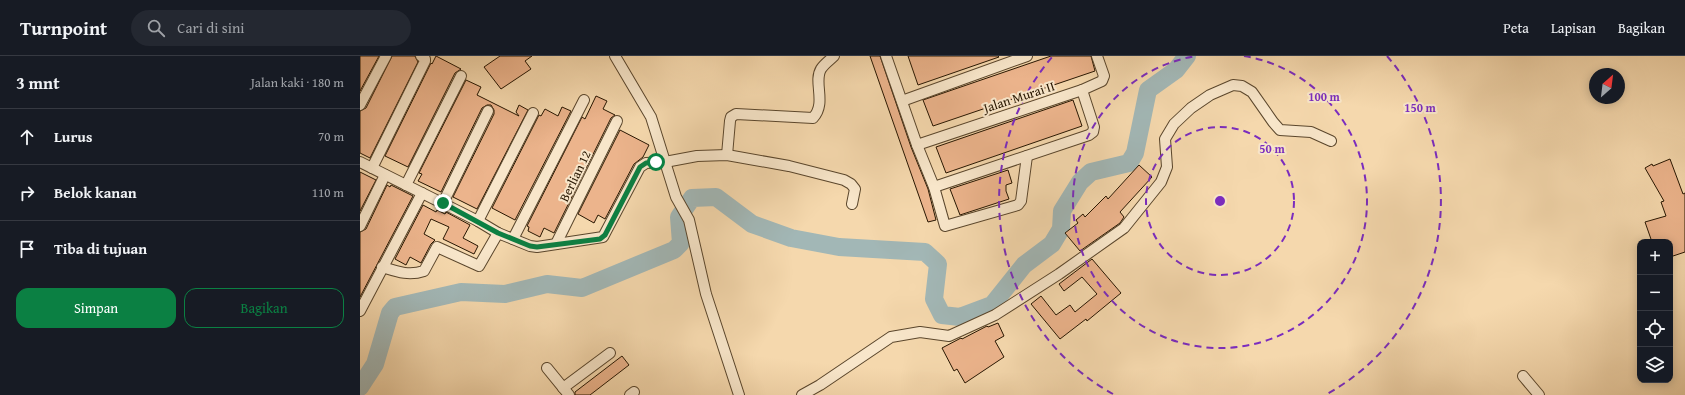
<!DOCTYPE html>
<html lang="id">
<meta charset="utf-8">
<style>
:root{--surface:#171b24;--page:#242831;--text:#f1f3f6;--muted:#9ea1a6;--line:#363941;--accent:#0b8043}
body{margin:0;font-family:"Gentium Book Plus",serif;background:var(--page);color:var(--text)}
.controls{position:absolute;right:12px;bottom:12px;display:grid;overflow:hidden;border-radius:8px;box-shadow:0 2px 10px #0003}
.controls button{width:36px;height:36px;display:grid;place-items:center;padding:0;border:0;border-bottom:1px solid var(--line);background:var(--surface);color:var(--text);font:20px sans-serif}
.compass{position:absolute;left:1229px;top:12px;width:36px;height:36px;border-radius:50%;background:var(--surface);box-shadow:0 2px 10px #0003;rotate:28deg}
.stop{position:absolute;width:12px;height:12px;margin:-9px;border:3px solid #0b8043;border-radius:50%;background:#fff}
.stop.end{background:#0b8043;border-color:#fff;box-shadow:0 1px 4px #0008}
.list{margin:0;padding:0;list-style:none}
h2{display:flex;justify-content:space-between;align-items:center;height:52px;margin:0;padding:0 16px;font-size:17px}
h2 small{font-size:13px;font-weight:400;color:var(--muted)}
.list li{display:grid;grid-template-columns:26px 1fr auto;gap:12px;align-items:center;box-sizing:border-box;height:56px;padding:0 16px;border-top:1px solid var(--line)}
.list b{display:block;font-size:15px;white-space:nowrap}
.list em{font-size:13px;font-style:normal;color:var(--muted)}
.actions{display:flex;gap:8px;padding:12px 16px}
.actions a{flex:1;padding:9px 0;border:1px solid var(--accent);border-radius:12px;text-align:center;font-size:14px;color:var(--accent)}
.actions .main{background:var(--accent);color:#fff}
.icon{flex:none;width:22px;height:22px;fill:none;stroke:currentColor;stroke-width:2;stroke-linecap:round;stroke-linejoin:round}
.map{position:relative;flex:none;width:1325px;height:339px;overflow:hidden}
header{display:flex;align-items:center;gap:24px;box-sizing:border-box;height:56px;padding:0 20px;background:var(--surface);border-bottom:1px solid var(--line)}
header strong{font-size:19px}
nav{display:flex;gap:22px;margin-inline-start:auto;font-size:14px}
.search{width:280px;height:36px;background:var(--page);display:flex;align-items:center;gap:10px;box-sizing:border-box;padding:0 14px;border-radius:22px;color:var(--muted);font-size:15px}
main{display:flex}
aside{flex:1;background:var(--surface)}
.map>svg:first-child{display:block}
.lines{fill:none;stroke-linecap:round;stroke-linejoin:round}
.river{stroke:#a2b7b6;stroke-width:18}
.building{fill:#ecb48c;stroke:#271601}
.minor-casing{stroke:#5a462c;stroke-width:12}
.minor{stroke:#f8e6ca;stroke-width:10}
.route{stroke:#0b8043;stroke-width:5}
.ring{fill:none;stroke:#7b2cbf;stroke-width:2;stroke-dasharray:7 5}
.labels{text-anchor:middle;dominant-baseline:central;stroke-width:4;stroke-linejoin:round;paint-order:stroke}
.street-label{font-size:13px;fill:#271601;stroke:#f8e6ca}
.centre{fill:#7b2cbf;stroke:#f8e6ca;stroke-width:2}
.ring-label{font-size:12px;text-anchor:middle;font-weight:bold;fill:#7b2cbf;stroke:#f8e6ca;stroke-width:4;stroke-linejoin:round;paint-order:stroke}
</style>
<header>
<strong>Turnpoint</strong>
<div class="search"><svg class="icon" aria-label="search" viewBox="0 0 24 24"><circle cx="10" cy="10" r="6"/><path d="M15 15l6 6"/></svg>Cari di sini</div>
<nav><a>Peta</a><a>Lapisan</a><a>Bagikan</a></nav>
</header>
<main>
<aside>
<h2>3 mnt<small>Jalan kaki · 180 m</small></h2>
<ul class="list">
<li><svg class="icon" aria-label="ahead" viewBox="0 0 24 24"><path d="M12 20V5M6 11l6-6 6 6"/></svg><div><b>Lurus</b></div><em>70 m</em></li>
<li><svg class="icon" aria-label="right" viewBox="0 0 24 24"><path d="M7 20v-9h11M14 6l5 5-5 5"/></svg><div><b>Belok kanan</b></div><em>110 m</em></li>
<li><svg class="icon" aria-label="arrive" viewBox="0 0 24 24"><path d="M6 21V4h12l-3 4 3 4H6"/></svg><div><b>Tiba di tujuan</b></div></li>
</ul>
<div class="actions"><a class="main">Simpan</a><a>Bagikan</a></div>
</aside>
<div class="map">
<svg width="1325" height="339" viewBox="0 0 1325 339">
<rect width="100%" height="100%" fill="#f5d8ad"/>
<filter id="stains"><feTurbulence type="fractalNoise" baseFrequency=".005" numOctaves="4"/><feColorMatrix values="0 0 0 0 .2 0 0 0 0 .09 0 0 0 0 .02 0 0 0 .5 -.17"/></filter>
<radialGradient id="worn" r=".72"><stop offset=".6" stop-color="#630" stop-opacity="0"/><stop offset="1" stop-color="#630" stop-opacity=".3"/></radialGradient>
<g class="lines">
<path class="river" d="M 0,331 L 15,308 L 30,257 L 35,251 L 101,236 L 145,238 L 187,228 L 222,232 L 314,194 L 321,187 L 319,161 L 332,142 L 356,141 L 392,168 L 431,182 L 479,191 L 565,196 L 578,208 L 574,243 L 582,259 L 600,261 L 632,249 L 664,209 L 692,188 L 701,173 L 702,155 L 720,126 L 731,116 L 769,107 L 775,97 L 788,34 L 816,14 L 827,0"/>
</g>
<g class="building">
<path d="M 0,0 L 19,0 L 0,35 Z"/>
<path d="M 32,0 L 55,0 L 58,6 L 10,102 L 0,97 L 0,55 L 6,52 Z"/>
<path d="M 76,0 L 101,13 L 95,17 L 48,111 L 25,100 L 71,7 L 72,8 Z"/>
<path d="M 140,0 L 172,0 L 165,5 L 171,13 L 141,33 L 124,11 Z"/>
<path d="M 510,0 L 520,0 L 551,91 L 568,133 L 576,164 L 568,166 Z"/>
<path d="M 548,0 L 638,0 L 639,1 L 558,29 Z"/>
<path d="M 691,0 L 731,0 L 735,15 L 573,70 L 563,44 Z"/>
<path d="M 106,24 L 121,31 L 117,39 L 159,60 L 156,56 L 159,49 L 168,54 L 117,153 L 93,141 L 134,58 L 134,54 L 131,49 L 127,49 L 122,52 L 81,136 L 58,125 L 62,118 L 59,117 Z"/>
<path d="M 236,40 L 247,45 L 243,53 L 255,59 L 251,62 L 194,177 L 184,172 L 180,181 L 168,175 L 169,171 L 167,170 L 222,61 L 225,63 Z"/>
<path d="M 713,44 L 722,70 L 586,117 L 576,91 Z"/>
<path d="M 202,51 L 211,55 L 155,164 L 132,152 L 179,59 L 181,60 L 185,53 L 198,60 Z"/>
<path d="M 260,74 L 289,89 L 283,101 L 274,108 L 245,163 L 238,159 L 234,167 L 218,158 Z"/>
<path d="M 1310,103 L 1323,138 L 1325,137 L 1325,196 L 1310,201 L 1310,186 L 1292,186 L 1285,166 L 1306,160 L 1301,146 L 1304,145 L 1285,112 L 1292,108 L 1293,110 Z"/>
<path d="M 779,109 L 792,121 L 760,156 L 764,161 L 760,167 L 720,195 L 705,177 L 718,167 L 716,164 L 723,158 L 725,161 L 746,140 L 748,143 Z"/>
<path d="M 648,114 L 652,127 L 646,129 L 646,135 L 649,143 L 600,159 L 590,133 Z"/>
<path d="M 0,116 L 16,124 L 0,155 Z"/>
<path d="M 27,129 L 30,131 L 31,129 L 53,140 L 0,241 L 0,176 L 6,173 Z"/>
<path d="M 63,149 L 76,156 L 77,154 L 85,158 L 86,156 L 110,169 L 103,182 L 118,190 L 114,198 L 83,183 L 89,171 L 71,163 L 64,178 L 75,184 L 71,188 L 61,207 L 50,201 L 46,209 L 35,203 Z"/>
<path d="M 732,203 L 761,237 L 727,265 L 726,263 L 700,283 L 671,248 L 681,240 L 696,259 L 710,249 L 715,256 L 737,238 L 722,221 L 704,235 L 699,228 Z"/>
<path d="M 638,267 L 644,280 L 635,285 L 644,301 L 605,327 L 597,313 L 594,315 L 582,292 L 601,282 L 602,283 L 627,270 L 628,271 Z"/>
<path d="M 262,300 L 269,309 L 230,339 L 215,339 L 215,336 Z"/>
</g>
<g class="lines">
<g class="minor-casing">
<g id="minor">
<path d="M 255,0 L 291,61 L 316,141 L 329,164 L 346,238 L 379,339"/>
<path d="M 526,0 L 557,89 L 574,131 L 585,170 L 658,149 L 661,145 L 667,100"/>
<path d="M 542,45 L 667,0"/>
<path d="M 0,49 L 26,0"/>
<path d="M 557,89 L 722,34 L 742,25 L 744,20 L 737,0"/>
<path d="M 367,99 L 370,65 L 371,61 L 376,58 L 453,62 C 467,47 453,26 461,13 C 464,8 470,4 474,0"/>
<path d="M 0,106 L 118,165 L 138,177 L 170,190 L 177,191 L 243,181 L 280,111 L 286,107 L 305,106 L 337,100 L 367,99 L 429,110 L 484,124 L 491,128 L 495,133 L 492,148"/>
<path d="M 12,112 L 65,5 L 65,3 L 61,0"/>
<path d="M 46,129 L 101,20"/>
<path d="M 574,131 L 729,79 L 733,76 L 734,71 L 722,34"/>
<path d="M 83,147 L 128,55"/>
<path d="M 118,165 L 173,57"/>
<path d="M 0,170 L 25,119"/>
<path d="M 153,183 L 224,44"/>
<path d="M 196,188 L 257,65"/>
<path d="M 22,211 C 38,216 49,220 64,215 L 77,191 L 119,210 L 138,177"/>
<path d="M 0,255 L 62,137"/>
<path d="M 187,312 L 209,339"/>
<path d="M 1163,320 L 1179,339"/>
<path d="M 203,332 L 250,297"/>
<path d="M 270,339 L 274,336"/>
<path d="M 442,339 L 460,329 L 531,281 L 560,276 L 589,280 L 635,259 L 699,218 L 764,172 L 801,126 L 807,111 L 805,83 L 814,68 L 831,52 L 850,39 L 873,29 L 882,30 L 892,36 L 913,66 L 920,74 L 951,76 L 971,85"/>
</g>
</g>
<use href="#minor" class="minor"/>
</g>
<g class="lines">
<path class="route" d="M 83,147 L 138,177 L 170,190 L 177,191 L 240,183 L 245,179 L 280,111 L 286,107 L 296,106"/>
</g>
<g class="ring">
<circle cx="860" cy="145" r="74"/>
<path d="M884 0A147 147 0 1 1 836 0"/>
<path d="M753 338A221 221 0 0 1 693 0M1027 0A221 221 0 0 1 967 338"/>
</g>
<g class="labels">
<g class="street-label">
<text transform="translate(659 41) rotate(-18)">Jalan Murai II</text>
<text transform="translate(215 120) rotate(-64)">Berlian 12</text>
</g>
</g>
<circle cx="860" cy="145" r="6" class="centre"/>
<g class="ring-label">
<text x="964" y="45">100 m</text>
<text x="1060" y="56">150 m</text>
<text x="912" y="97">50 m</text>
</g>
<rect width="100%" height="100%" filter="url(#stains)"/>
<rect width="100%" height="100%" fill="url(#worn)"/>
</svg>
<div class="controls">
<button>+</button>
<button>−</button>
<button><svg class="icon" aria-label="locate" viewBox="0 0 24 24"><circle cx="12" cy="12" r="6"/><path d="M12 2v4M12 18v4M2 12h4M18 12h4"/></svg></button>
<button><svg class="icon" aria-label="layers" viewBox="0 0 24 24"><path d="M12 4l9 5-9 5-9-5zM3 14l9 5 9-5"/></svg></button>
</div>
<svg class="compass" viewBox="-18 -18 36 36"><path d="M0-13l5 13h-10z" fill="#e53935"/><path d="M0 13l5-13h-10z" fill="#9ea1a6"/></svg>
<div class="stop" style="left:296px;top:106px"></div>
<div class="stop end" style="left:83px;top:147px"></div>
</div>
</main>
